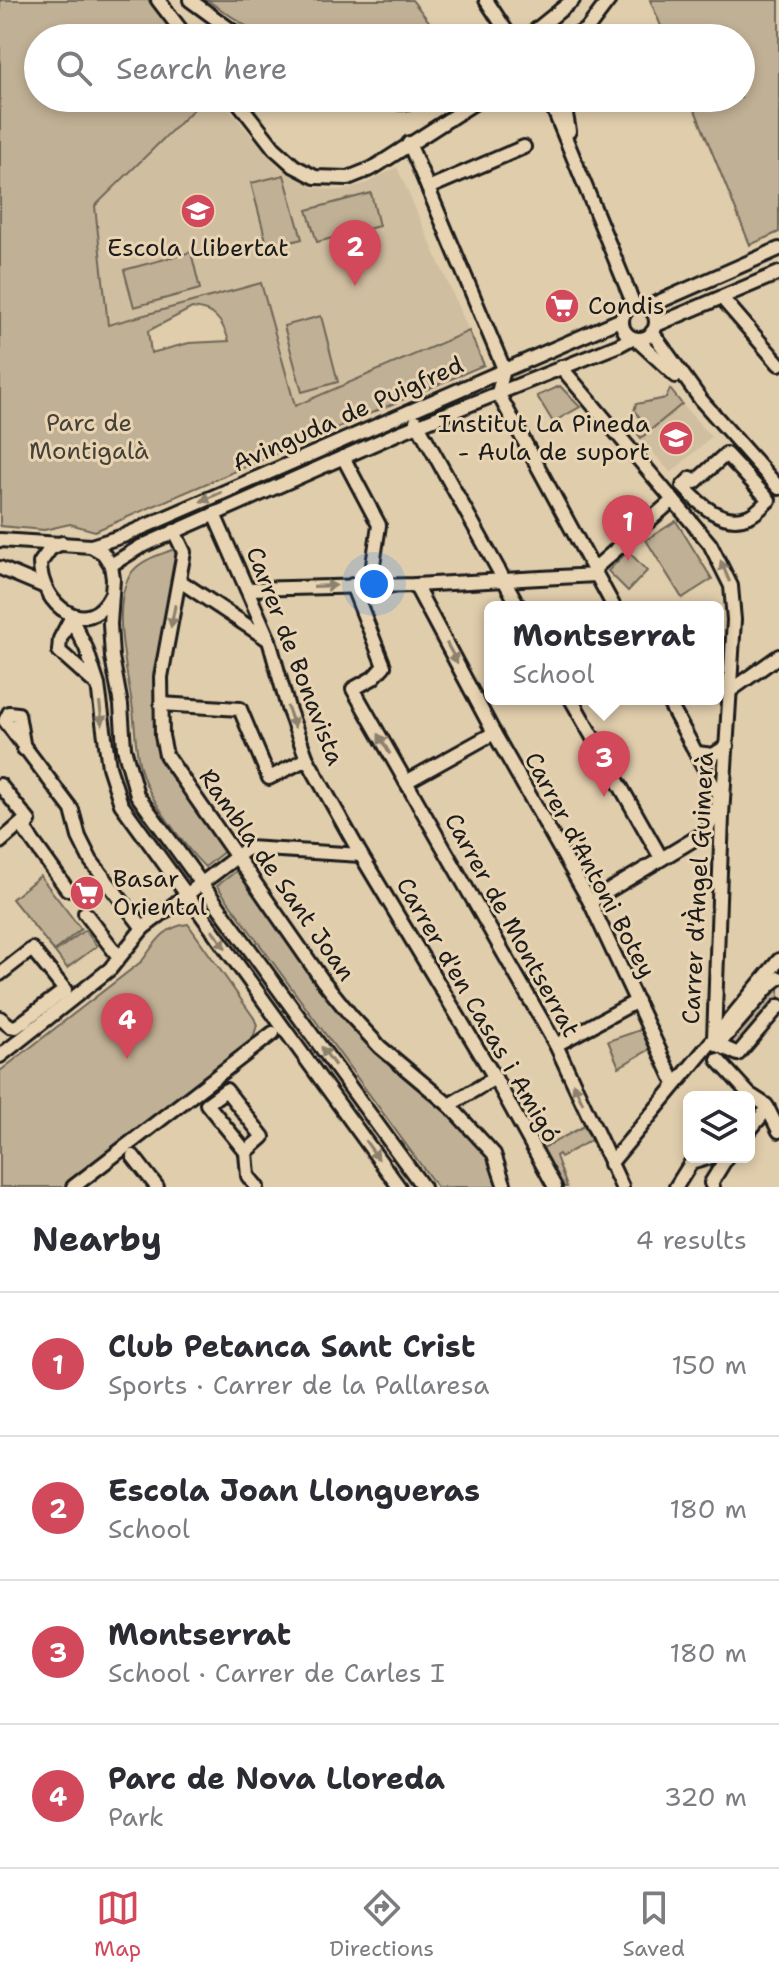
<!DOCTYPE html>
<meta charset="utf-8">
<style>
:root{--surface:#fff;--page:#f2f2f3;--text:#2b2b33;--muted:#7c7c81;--line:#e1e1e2;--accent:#d1495b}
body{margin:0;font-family:"Shantell Sans",sans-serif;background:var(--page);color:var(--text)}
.controls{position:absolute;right:24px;bottom:24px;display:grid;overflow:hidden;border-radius:12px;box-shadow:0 4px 12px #0003}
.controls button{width:72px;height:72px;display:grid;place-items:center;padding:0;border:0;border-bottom:2px solid var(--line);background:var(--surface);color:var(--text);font:40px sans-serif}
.you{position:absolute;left:374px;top:584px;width:28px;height:28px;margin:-20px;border:6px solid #fff;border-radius:50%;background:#1a73e8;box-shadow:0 0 0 12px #1a73e833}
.badge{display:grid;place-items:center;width:52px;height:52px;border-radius:50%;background:var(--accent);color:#fff;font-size:26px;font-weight:700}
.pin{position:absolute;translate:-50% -66px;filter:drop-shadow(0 2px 4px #0008)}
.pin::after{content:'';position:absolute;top:42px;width:28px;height:24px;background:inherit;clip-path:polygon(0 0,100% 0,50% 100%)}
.popup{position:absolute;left:484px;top:601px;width:240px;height:104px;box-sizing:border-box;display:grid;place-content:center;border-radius:12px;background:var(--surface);filter:drop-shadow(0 2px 6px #0005);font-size:26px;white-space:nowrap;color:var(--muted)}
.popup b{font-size:30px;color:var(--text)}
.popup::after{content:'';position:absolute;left:50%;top:100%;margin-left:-16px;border:16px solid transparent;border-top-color:var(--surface)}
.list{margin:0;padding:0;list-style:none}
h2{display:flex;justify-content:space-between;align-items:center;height:104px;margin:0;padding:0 32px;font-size:34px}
h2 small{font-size:26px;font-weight:400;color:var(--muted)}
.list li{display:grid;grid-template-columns:52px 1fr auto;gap:24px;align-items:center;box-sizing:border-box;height:144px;padding:0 32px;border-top:2px solid var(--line)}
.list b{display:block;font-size:30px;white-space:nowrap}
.list p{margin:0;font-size:26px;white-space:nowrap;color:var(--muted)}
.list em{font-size:26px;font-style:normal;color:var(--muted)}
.icon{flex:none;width:44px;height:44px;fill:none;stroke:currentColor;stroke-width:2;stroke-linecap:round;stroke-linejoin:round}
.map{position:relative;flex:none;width:779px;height:1187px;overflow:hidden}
.search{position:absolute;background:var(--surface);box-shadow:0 4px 12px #0003;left:24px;right:24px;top:24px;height:88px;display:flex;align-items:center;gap:20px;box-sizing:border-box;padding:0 28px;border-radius:44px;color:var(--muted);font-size:30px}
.sheet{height:680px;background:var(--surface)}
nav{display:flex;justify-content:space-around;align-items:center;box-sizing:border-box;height:112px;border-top:2px solid var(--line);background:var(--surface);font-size:22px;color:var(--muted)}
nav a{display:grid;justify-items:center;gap:4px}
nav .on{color:var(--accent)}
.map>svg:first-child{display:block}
.built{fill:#d0bea0}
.green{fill:#c0b095;stroke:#6e6658;stroke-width:2;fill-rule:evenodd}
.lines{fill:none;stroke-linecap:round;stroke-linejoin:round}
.street-casing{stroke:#1c1c1c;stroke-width:18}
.street{stroke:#e8d4b2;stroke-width:12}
.oneway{fill:#8c816e}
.labels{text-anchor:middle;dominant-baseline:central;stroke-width:6;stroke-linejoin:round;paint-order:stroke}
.poi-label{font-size:24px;fill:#1c1c1c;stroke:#e8d4b2;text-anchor:start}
.street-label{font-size:24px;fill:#1c1c1c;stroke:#e8d4b2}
.park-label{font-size:24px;fill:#45413a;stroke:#e8d4b2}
</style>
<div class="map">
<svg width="779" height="1187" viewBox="0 0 779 1187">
<rect width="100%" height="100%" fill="#e0cdac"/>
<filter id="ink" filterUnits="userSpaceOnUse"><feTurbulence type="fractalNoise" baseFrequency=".0125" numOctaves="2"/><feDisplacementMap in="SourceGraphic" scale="16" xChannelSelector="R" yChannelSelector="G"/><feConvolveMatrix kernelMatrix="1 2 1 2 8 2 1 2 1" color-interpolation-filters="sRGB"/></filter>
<g filter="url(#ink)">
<g class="built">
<path d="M 205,98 L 219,98 L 278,166 L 312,187 L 334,190 L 349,189 L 367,183 L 397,167 L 469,331 L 295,406 L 261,283 L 107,325 L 95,207 Z"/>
<path d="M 682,404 L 711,437 L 671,473 L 641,439 Z"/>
</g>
<g class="green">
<path d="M 0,0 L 148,0 L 178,38 L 38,38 L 38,98 L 205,98 L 95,206 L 108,325 L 261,283 L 295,406 L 469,331 L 484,365 L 95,531 L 70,524 L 44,530 L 0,526 ZM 192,308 C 215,310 222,320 229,341 L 189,343 L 151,353 L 148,331 Z"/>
<path d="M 207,0 L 412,0 L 442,38 L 264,38 Z"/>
<path d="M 650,0 L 779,0 L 779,232 L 750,245 L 690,98 L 741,98 L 741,38 L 666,38 Z"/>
<path d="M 284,175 L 302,239 L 268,248 L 251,183 Z"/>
<path d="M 371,193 L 379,226 L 317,242 L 307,210 Z"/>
<path d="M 191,252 L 200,289 L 134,307 L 124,270 Z"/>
<path d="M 321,316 L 338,382 L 302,392 L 284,326 Z"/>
<path d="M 560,386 L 580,407 L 553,422 L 537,396 Z"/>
<path d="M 670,389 L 682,404 L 641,438 L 633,428 L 642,420 L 634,411 L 636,404 L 666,398 Z"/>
<path d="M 676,521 L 712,579 L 682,598 L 646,540 Z"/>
<path d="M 174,549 L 178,564 L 156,671 L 156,740 L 161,741 L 226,850 L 205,867 C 188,851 154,804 145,782 C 135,758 136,735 133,710 C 128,674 109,604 132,572 C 142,559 160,555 174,549 Z"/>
<path d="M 628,551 L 647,571 L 628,591 L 608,571 Z"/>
<path d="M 240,868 L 320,983 L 447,1108 L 491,1158 L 499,1187 L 437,1187 L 217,886 Z"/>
<path d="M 40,876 L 81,929 L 54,951 L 12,899 Z"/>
<path d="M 188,924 L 254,1018 L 257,1025 L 250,1048 L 69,1187 L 0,1187 L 0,1071 L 142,961 C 156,942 163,927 188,924 Z"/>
<path d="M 85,930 L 97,946 L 67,968 L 55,952 Z"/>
<path d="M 779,980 L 779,1002 L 737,1052 L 722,1045 Z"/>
<path d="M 643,1029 L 652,1048 L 619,1067 L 608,1041 Z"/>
<path d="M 584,1126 L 591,1140 L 561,1157 L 559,1154 L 556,1156 L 567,1187 L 564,1187 L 543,1148 Z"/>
</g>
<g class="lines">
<g class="street-casing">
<g id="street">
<path d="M 158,0 L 187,38"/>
<path d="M 190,0 L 242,38"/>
<path d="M 486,0 L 511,38"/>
<path d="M 526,38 L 573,0"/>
<path d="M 572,38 L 587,29 L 609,0"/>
<path d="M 235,98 L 274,148 L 294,166 L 315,177 L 348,178 L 373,168 L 482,98"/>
<path d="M 376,98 L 401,103 L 434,98"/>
<path d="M 549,98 L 634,305"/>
<path d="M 563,98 L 569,131"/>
<path d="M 409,143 L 504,369 L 498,393"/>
<path d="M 428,188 L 524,147"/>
<path d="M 722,298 L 779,364"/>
<circle cx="639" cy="322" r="17"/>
<path d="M 647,307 L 779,249"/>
<path d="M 656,325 L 779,273"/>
<path d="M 652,332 L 701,400 L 779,488"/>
<path d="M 636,339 L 676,376"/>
<path d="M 561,367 L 710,544 L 731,586 L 734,620 L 722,816 L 714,1039"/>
<path d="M 498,393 L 614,607"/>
<path d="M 416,421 L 519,607"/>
<path d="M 726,454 L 769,500 C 763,505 757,513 749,516 C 723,527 699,504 683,486 L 691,478 L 695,482 Z"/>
<path d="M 343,457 L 379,525 L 370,585"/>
<path d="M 214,514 L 269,640 L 288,708 L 307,759 L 361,855 L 495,1078 L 555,1187"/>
<path d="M 174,531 L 184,552 L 161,677 L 162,736 L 166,755 L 323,981 L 352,1017 L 380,1047 L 449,1105 L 494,1154 L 505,1187"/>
<path d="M 0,540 L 91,546 L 103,553 L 111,565 L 113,579 L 110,624 L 112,657 L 121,705 L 124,748 L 137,795 L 423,1187"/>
<path d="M 62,543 L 50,549 L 40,563 C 40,605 88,641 111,595"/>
<path d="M 91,546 L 123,536 L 622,319"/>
<path d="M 111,565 L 140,547 L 396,434 L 619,345 L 632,338"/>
<path d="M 0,568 L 43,586"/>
<path d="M 594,569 L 673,500"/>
<path d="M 180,581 L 269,640"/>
<path d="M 352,585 L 384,666 L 373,678 L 353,689 L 556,1045 L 622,1187"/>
<path d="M 415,585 L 494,733 L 590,902 L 675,1084"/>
<path d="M 247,589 L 415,585 L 596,575"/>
<path d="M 69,614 L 86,648 L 98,685 L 109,767 L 121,804 L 399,1187"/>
<path d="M 71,618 L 60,639 L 59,651 L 96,684"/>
<path d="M 731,690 L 779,656"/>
<path d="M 571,699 L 661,858"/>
<path d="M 161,704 L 240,709 L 269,778 L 307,759"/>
<path d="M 24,749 L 18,714 L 9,713 L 5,721 L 72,810 L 79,837 L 91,861 L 143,928"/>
<path d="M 697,753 L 713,755 L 727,746"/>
<path d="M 406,782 L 494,733"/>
<path d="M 0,785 L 29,821 L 24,829 L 67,889"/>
<path d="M 0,842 L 24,821"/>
<path d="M 590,902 L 706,832 L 718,807 L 719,797 L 714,786 L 667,699"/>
<path d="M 85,913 L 119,957"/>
<path d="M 0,974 L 32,949 L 65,990 L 16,1027 L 10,1026 L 0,1018"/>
<path d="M 779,978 L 770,985 L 718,1045 L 738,1054 L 779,1006"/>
<path d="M 556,1045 L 637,1001"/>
<path d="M 0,1056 L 110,969 L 143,928 L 248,848 L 361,855"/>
<path d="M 718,1060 L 749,1094 L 766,1105 L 779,1131"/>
<path d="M 449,1105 L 495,1078"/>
<path d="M 749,1131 L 768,1108"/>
<path d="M 246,1152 L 207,1104 L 226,1090 L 263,1137 L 246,1152 L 248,1176 L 257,1187"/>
<path d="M 133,1156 L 157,1187"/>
<path d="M 610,1164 L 779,960"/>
<path d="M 73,1187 L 273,1033"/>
<path d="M 676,1187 L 691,1163 L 711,1157"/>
<path d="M 713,1187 L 711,1183 L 727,1157"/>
</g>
</g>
<use href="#street" class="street"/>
</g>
<defs><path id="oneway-solid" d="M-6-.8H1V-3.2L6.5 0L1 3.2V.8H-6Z" transform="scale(2)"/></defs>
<g class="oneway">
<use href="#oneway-solid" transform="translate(211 497) rotate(156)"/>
<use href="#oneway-solid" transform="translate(725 571) rotate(-113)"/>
<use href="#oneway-solid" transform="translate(325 586) rotate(-2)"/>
<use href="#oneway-solid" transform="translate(173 616) rotate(101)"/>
<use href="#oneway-solid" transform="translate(452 653) rotate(62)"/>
<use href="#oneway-solid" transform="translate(101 714) rotate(83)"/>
<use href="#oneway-solid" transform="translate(291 717) rotate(70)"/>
<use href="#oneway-solid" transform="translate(384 744) rotate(-120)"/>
<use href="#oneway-solid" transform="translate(219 939) rotate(54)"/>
<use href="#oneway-solid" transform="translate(328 1056) rotate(-126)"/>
<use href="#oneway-solid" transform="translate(578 1093) rotate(-115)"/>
<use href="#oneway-solid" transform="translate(372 1150) rotate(54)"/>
</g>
</g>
<defs>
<g id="school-disc" transform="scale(1.8)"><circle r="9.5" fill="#d1495b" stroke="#e8d4b2"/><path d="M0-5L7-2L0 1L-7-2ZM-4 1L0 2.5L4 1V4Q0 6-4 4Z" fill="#fff"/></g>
<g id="supermarket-disc" transform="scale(1.8)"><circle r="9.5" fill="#d1495b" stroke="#e8d4b2"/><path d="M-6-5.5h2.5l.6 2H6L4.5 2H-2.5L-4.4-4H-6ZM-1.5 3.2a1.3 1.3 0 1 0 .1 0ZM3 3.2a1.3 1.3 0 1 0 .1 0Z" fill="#fff"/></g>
</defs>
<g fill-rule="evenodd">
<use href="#school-disc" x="198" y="211"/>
<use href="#supermarket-disc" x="562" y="306"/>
<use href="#school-disc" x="676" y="438"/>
<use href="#supermarket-disc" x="87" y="893"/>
</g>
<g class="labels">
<g class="poi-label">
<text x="198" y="248" text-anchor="middle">Escola Llibertat</text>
<text x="588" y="306">Condis</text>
<text x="650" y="424" text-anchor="end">Institut La Pineda<tspan x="650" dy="28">- Aula de suport</tspan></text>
<text x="113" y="879">Basar<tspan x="113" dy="28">Oriental</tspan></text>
</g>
<g class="street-label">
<text transform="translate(348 414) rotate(-24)">Avinguda de Puigfred</text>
<text transform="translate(295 656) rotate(69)">Carrer de Bonavista</text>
<text transform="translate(590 865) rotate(62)">Carrer d'Antoni Botey</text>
<text transform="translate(277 875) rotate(55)">Rambla de Sant Joan</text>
<text transform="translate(698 888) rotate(-87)">Carrer d'Àngel Guimerà</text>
<text transform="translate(512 925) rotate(61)">Carrer de Montserrat</text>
<text transform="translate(478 1010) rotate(60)">Carrer d'en Casas i Amigó</text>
</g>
<g class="park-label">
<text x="89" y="423">Parc de<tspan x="89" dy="28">Montigalà</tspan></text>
</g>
</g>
</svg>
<div class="controls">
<button><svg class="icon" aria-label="layers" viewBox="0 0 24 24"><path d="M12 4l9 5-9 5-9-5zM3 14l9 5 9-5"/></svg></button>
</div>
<div class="you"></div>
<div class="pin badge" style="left:628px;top:561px">1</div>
<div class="pin badge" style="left:355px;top:286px">2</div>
<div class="pin badge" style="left:604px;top:797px">3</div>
<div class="popup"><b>Montserrat</b>School</div>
<div class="pin badge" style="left:127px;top:1059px">4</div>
<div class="search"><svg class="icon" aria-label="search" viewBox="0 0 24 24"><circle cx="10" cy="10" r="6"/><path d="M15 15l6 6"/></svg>Search here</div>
</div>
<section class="sheet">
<h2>Nearby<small>4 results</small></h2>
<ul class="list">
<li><span class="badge">1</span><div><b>Club Petanca Sant Crist</b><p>Sports · Carrer de la Pallaresa</p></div><em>150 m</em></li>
<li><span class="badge">2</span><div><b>Escola Joan Llongueras</b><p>School</p></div><em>180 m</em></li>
<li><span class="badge">3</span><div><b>Montserrat</b><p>School · Carrer de Carles I</p></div><em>180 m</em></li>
<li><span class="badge">4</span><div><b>Parc de Nova Lloreda</b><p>Park</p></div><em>320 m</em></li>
</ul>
</section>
<nav>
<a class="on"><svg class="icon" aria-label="map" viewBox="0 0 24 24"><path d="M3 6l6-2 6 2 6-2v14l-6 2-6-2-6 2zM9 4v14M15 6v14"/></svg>Map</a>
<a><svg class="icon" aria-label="directions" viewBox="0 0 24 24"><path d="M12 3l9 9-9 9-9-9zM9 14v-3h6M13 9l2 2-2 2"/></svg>Directions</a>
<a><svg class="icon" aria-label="saved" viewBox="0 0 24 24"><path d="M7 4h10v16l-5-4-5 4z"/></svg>Saved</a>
</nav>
